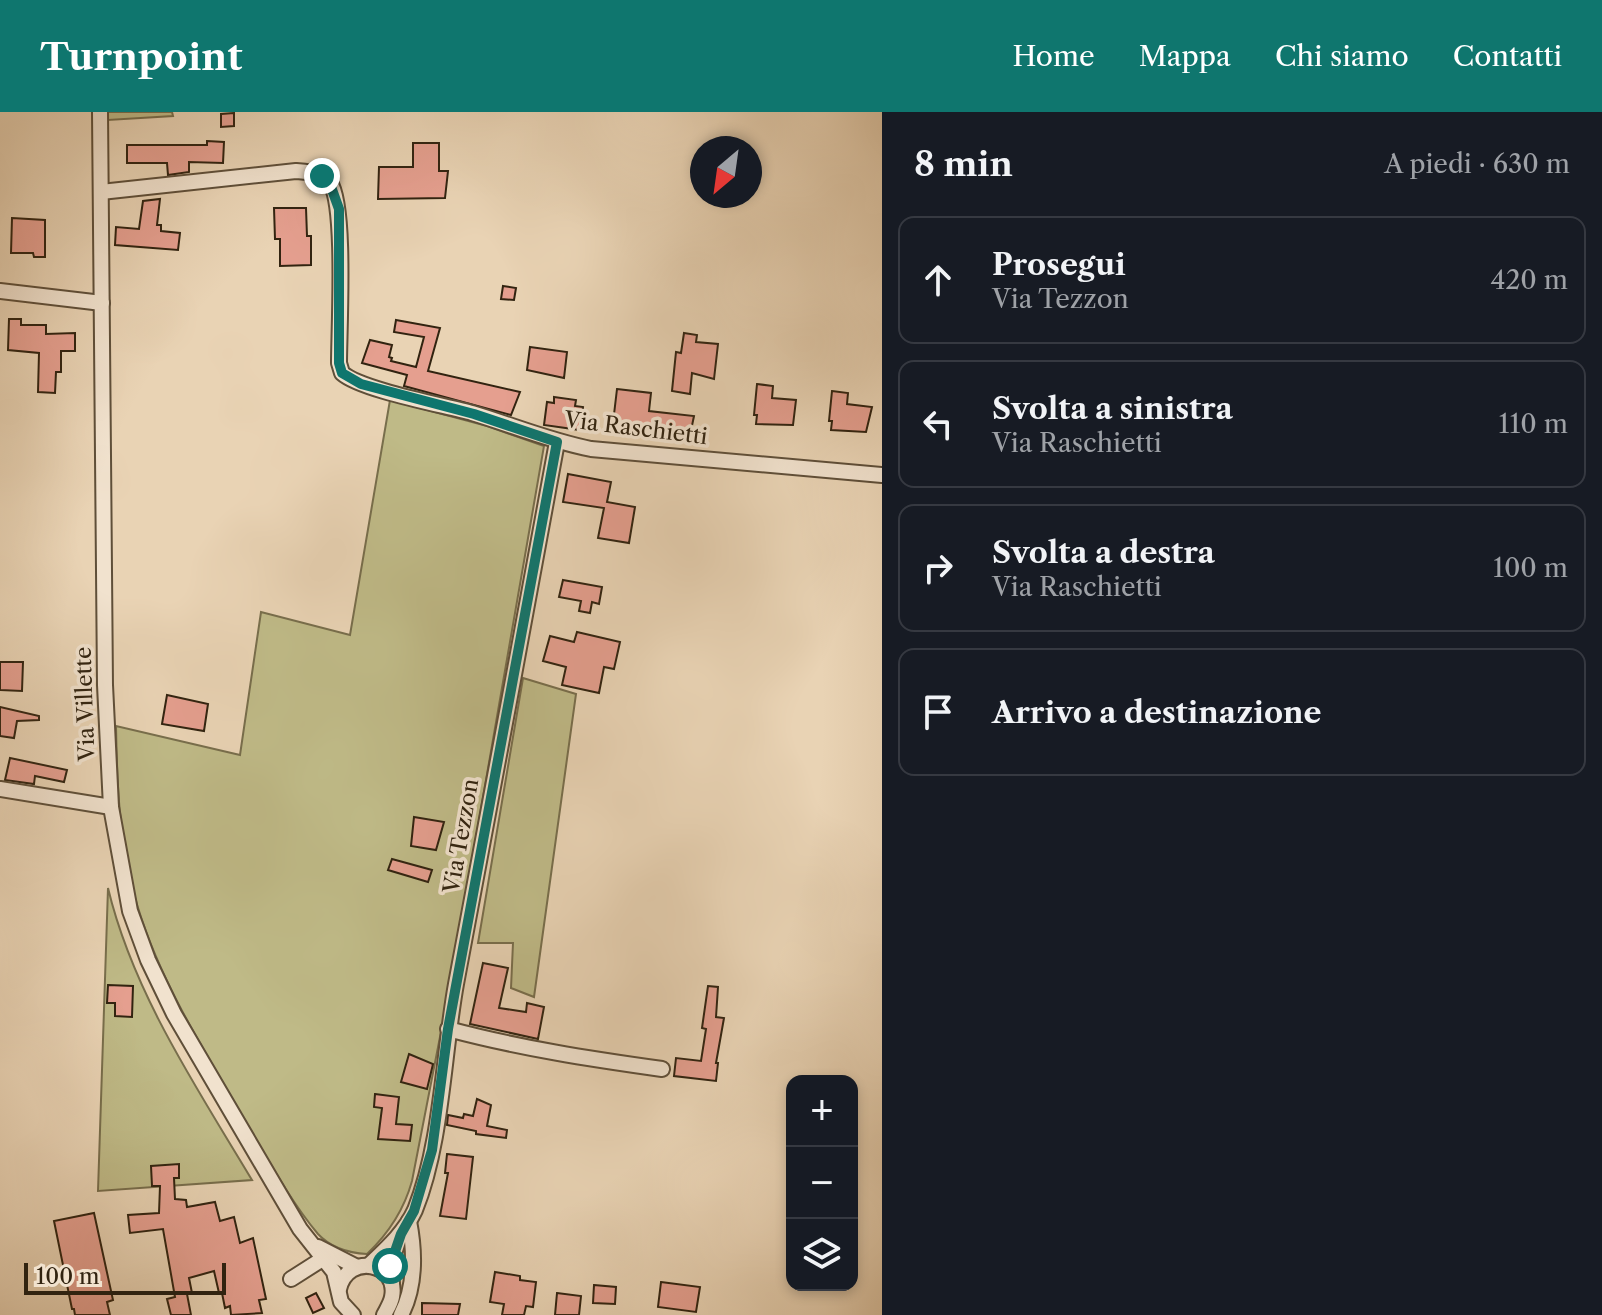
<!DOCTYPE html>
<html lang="it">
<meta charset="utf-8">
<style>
:root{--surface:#171b24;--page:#242831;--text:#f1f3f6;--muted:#9ea1a6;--line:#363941;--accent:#0f766e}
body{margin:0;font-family:"Libre Caslon Text",serif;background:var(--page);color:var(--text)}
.controls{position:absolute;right:24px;bottom:24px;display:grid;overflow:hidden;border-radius:16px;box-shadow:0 4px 12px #0003}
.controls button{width:72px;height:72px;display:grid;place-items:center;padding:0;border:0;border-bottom:2px solid var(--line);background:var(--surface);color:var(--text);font:40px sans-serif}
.compass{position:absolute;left:690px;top:24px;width:72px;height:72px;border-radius:50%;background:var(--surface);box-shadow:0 4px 12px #0003;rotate:209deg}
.scale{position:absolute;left:24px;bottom:20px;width:202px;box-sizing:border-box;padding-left:8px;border:4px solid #312310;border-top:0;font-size:22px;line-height:28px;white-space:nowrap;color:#312310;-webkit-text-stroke:6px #f1e2ce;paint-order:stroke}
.stop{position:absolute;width:24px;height:24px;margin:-18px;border:6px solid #0f766e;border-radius:50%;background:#fff}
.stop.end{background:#0f766e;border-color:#fff;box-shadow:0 2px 8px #0008}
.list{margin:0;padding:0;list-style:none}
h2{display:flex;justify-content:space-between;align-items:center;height:104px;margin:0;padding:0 32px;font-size:34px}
h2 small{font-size:26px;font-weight:400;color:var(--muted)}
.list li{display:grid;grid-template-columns:52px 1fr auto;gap:24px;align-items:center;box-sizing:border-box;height:128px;margin:0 16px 16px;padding:0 16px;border:2px solid var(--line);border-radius:16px}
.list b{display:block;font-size:30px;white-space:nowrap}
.list p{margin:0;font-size:26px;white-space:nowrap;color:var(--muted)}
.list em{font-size:26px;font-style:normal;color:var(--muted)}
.icon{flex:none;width:44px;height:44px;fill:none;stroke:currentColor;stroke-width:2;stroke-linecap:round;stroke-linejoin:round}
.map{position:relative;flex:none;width:882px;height:1203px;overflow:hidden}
header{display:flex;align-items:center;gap:48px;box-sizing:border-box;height:112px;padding:0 40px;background:var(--accent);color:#fff}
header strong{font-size:38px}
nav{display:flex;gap:44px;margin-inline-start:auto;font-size:28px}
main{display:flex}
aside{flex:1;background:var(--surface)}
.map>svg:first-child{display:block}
.green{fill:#bfba87;stroke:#786e4c;stroke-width:2}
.building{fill:#e59f8f;stroke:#312310;stroke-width:2}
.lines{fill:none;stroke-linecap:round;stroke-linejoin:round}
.minor-casing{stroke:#5f4f39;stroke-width:18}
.minor{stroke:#f1e2ce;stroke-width:14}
.route{stroke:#0f766e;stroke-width:10}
.labels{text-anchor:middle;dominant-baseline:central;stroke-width:7;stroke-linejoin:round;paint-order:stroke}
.street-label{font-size:22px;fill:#312310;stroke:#f1e2ce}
</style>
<header>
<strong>Turnpoint</strong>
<nav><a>Home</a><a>Mappa</a><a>Chi siamo</a><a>Contatti</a></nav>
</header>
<main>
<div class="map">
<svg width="882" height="1203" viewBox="0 0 882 1203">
<rect width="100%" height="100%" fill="#e9d3b4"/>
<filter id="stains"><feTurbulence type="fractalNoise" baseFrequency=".0025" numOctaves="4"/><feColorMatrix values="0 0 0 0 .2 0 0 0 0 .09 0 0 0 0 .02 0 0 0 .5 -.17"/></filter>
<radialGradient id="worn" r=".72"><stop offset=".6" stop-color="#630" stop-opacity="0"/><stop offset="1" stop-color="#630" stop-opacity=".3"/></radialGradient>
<g class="green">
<path d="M 108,0 L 172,0 L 173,4 L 108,8 Z"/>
<path d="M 390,288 L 487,314 L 544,334 L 453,858 L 412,1069 C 404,1098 389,1121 367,1142 C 348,1141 331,1136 318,1122 C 290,1089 265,1042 243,1005 C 201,933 156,863 134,782 C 119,725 117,673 116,614 L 240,643 L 261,500 L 350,523 Z"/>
<path d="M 523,566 L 576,582 L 534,885 L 511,876 L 513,831 L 478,831 Z"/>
<path d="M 108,776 C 133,881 197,976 252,1068 L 98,1079 Z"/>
</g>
<g class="building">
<path d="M 234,1 L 234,14 L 221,15 L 221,2 Z"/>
<path d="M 207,29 L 224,30 L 223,51 L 189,50 L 189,60 L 168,63 L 167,51 L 127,51 L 127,33 L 207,33 Z"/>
<path d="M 413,31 L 439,31 L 439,59 L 448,59 L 445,86 L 378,87 L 379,55 L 413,55 Z"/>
<path d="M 160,87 L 157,113 L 161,113 L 161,119 L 180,121 L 178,138 L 115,133 L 116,115 L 139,117 L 143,89 Z"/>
<path d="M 274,96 L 306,96 L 307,124 L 311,124 L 311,153 L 280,154 L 280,127 L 275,127 Z"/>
<path d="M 12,106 L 45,108 L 45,145 L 34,145 L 33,141 L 11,141 Z"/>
<path d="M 503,174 L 516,176 L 514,188 L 501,187 Z"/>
<path d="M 9,207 L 21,207 L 21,213 L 46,213 L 46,222 L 75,221 L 75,239 L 61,239 L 61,260 L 56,260 L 55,281 L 38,280 L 39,241 L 8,238 Z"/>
<path d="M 396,208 L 440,216 L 428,259 L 520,280 L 511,303 L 404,274 L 407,263 L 362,251 L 370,228 L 392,233 L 389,245 L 392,246 L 391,249 L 416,255 L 424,225 L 394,220 Z"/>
<path d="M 684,221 L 697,223 L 696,230 L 718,232 L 714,267 L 692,261 L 690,282 L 672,279 L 676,240 L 681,241 Z"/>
<path d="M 530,235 L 567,240 L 564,266 L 527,258 Z"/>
<path d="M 757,272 L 773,274 L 772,286 L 796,288 L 793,313 L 756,312 L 757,303 L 754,303 Z"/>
<path d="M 617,277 L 651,281 L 649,299 L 694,304 L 689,328 L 663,326 L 665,314 L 613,311 Z"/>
<path d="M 832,279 L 848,281 L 847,292 L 872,295 L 866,320 L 831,318 L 832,309 L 829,309 Z"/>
<path d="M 554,285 L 576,288 L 575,294 L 583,295 L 580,318 L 544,313 L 547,290 L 554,291 Z"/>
<path d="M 568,362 L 611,370 L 607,390 L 635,395 L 629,431 L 598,426 L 604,396 L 563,390 Z"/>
<path d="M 563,468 L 602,475 L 599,492 L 592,490 L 590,501 L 579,499 L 581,489 L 559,485 Z"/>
<path d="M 577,520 L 620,530 L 614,557 L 604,555 L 599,581 L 562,573 L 566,555 L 543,549 L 550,524 L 574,530 Z"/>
<path d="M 0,550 L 23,550 L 22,579 L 0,578 Z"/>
<path d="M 167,583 L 208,592 L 204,619 L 162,612 Z"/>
<path d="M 0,595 L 39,604 L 39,608 L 17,609 L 14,626 L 0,624 Z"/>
<path d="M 10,646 L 67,658 L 64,670 L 35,664 L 34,672 L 5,668 Z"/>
<path d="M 414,705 L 444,710 L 436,738 L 411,734 Z"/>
<path d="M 392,747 L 432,758 L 428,770 L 388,758 Z"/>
<path d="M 483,851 L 508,856 L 499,896 L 526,900 L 527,891 L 544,895 L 538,927 L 470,912 Z"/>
<path d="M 108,873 L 133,874 L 132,905 L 115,904 L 115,891 L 107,891 Z"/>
<path d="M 708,874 L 718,875 L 716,905 L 724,906 L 716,951 L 718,951 L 716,969 L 674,964 L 676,946 L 701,949 L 706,917 L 702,916 Z"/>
<path d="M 409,942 L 433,952 L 427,977 L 401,970 Z"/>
<path d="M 375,982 L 399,985 L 396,1012 L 412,1013 L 410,1029 L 378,1027 L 382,996 L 374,995 Z"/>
<path d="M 477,987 L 491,993 L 487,1014 L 507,1018 L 506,1026 L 476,1022 L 476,1019 L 447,1013 L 448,1003 L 463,1006 L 464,1002 L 473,1004 Z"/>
<path d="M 447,1042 L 473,1045 L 466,1107 L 440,1104 L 448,1061 L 445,1061 Z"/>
<path d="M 179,1052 L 179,1066 L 174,1066 L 175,1087 L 186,1088 L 187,1095 L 215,1090 L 220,1109 L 234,1105 L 240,1131 L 253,1126 L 266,1187 L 259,1188 L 262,1201 L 231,1203 L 230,1194 L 225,1196 L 222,1181 L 219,1181 L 214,1159 L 189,1166 L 192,1181 L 187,1182 L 191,1203 L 171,1203 L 167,1187 L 175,1185 L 163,1117 L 130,1121 L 128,1103 L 159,1101 L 160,1074 L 152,1074 L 151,1054 Z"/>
<path d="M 94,1101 L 113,1188 L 107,1190 L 110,1203 L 75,1203 L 74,1197 L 72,1197 L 54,1109 Z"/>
<path d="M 495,1160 L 520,1164 L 520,1168 L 536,1170 L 533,1195 L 526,1194 L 524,1203 L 502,1203 L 504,1192 L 490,1190 Z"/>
<path d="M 661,1170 L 700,1175 L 696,1200 L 658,1195 Z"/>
<path d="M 594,1173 L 616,1175 L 615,1192 L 593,1191 Z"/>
<path d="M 316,1181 L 324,1196 L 313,1201 L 306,1186 Z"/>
<path d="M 557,1181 L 581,1184 L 579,1203 L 555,1203 Z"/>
<path d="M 422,1191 L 460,1192 L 458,1203 L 422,1203 Z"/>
</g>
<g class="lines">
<g class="minor-casing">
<g id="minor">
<path d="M 100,0 L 105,573 L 111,695 L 130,799 L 148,848 L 174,902 L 300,1117 L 334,1160 L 341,1190 L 353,1203"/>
<path d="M 101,80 L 296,59 C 308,60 321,60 330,71 C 346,92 339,218 339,251 L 342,261 C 361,278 443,293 472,301 C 512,313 550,329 591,337 L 882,363"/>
<path d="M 0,179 L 102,191"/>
<path d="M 0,677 L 111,695"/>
<path d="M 448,917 C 519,936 590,947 662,957"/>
<path d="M 318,1135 L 357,1155"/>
<path d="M 369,1153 C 386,1137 405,1120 415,1098 C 442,1031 443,944 456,872 C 490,691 524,511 557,330"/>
<path d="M 291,1167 L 324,1146"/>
<path d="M 392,1172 L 390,1154 L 399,1126"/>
<path d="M 339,1177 C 348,1140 399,1151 392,1185 C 391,1191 387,1197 384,1203"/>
<path d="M 401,1203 C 416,1174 415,1140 409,1109"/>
</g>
</g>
<use href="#minor" class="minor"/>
</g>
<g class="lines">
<path class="route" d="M 322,64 L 330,72 L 339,97 L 339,251 L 342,261 L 361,272 L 474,302 L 557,330 L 448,917 L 432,1038 L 414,1099 L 401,1122 L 390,1154"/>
</g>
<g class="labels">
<g class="street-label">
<text transform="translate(636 316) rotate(7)">Via Raschietti</text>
<text transform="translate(85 592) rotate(-92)">Via Villette</text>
<text transform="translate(461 724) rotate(-80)">Via Tezzon</text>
</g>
</g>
<rect width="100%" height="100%" filter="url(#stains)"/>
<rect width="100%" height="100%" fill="url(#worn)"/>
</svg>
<div class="controls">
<button>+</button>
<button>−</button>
<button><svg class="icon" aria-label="layers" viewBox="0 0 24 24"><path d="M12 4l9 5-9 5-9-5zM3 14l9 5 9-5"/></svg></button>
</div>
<svg class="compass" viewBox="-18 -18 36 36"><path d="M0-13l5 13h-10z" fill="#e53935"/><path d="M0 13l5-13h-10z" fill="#9ea1a6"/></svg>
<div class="scale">100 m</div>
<div class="stop" style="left:390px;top:1154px"></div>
<div class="stop end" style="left:322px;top:64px"></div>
</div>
<aside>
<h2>8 min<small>A piedi · 630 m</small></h2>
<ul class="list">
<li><svg class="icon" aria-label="ahead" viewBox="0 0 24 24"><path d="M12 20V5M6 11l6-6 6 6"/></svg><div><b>Prosegui</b><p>Via Tezzon</p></div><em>420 m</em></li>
<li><svg class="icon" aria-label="left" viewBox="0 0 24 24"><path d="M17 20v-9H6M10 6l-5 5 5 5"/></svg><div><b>Svolta a sinistra</b><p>Via Raschietti</p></div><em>110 m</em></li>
<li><svg class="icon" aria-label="right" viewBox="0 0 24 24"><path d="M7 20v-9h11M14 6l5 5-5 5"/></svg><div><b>Svolta a destra</b><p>Via Raschietti</p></div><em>100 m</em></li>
<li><svg class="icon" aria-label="arrive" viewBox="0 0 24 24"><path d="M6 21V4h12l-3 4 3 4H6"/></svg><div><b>Arrivo a destinazione</b></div></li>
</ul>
</aside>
</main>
